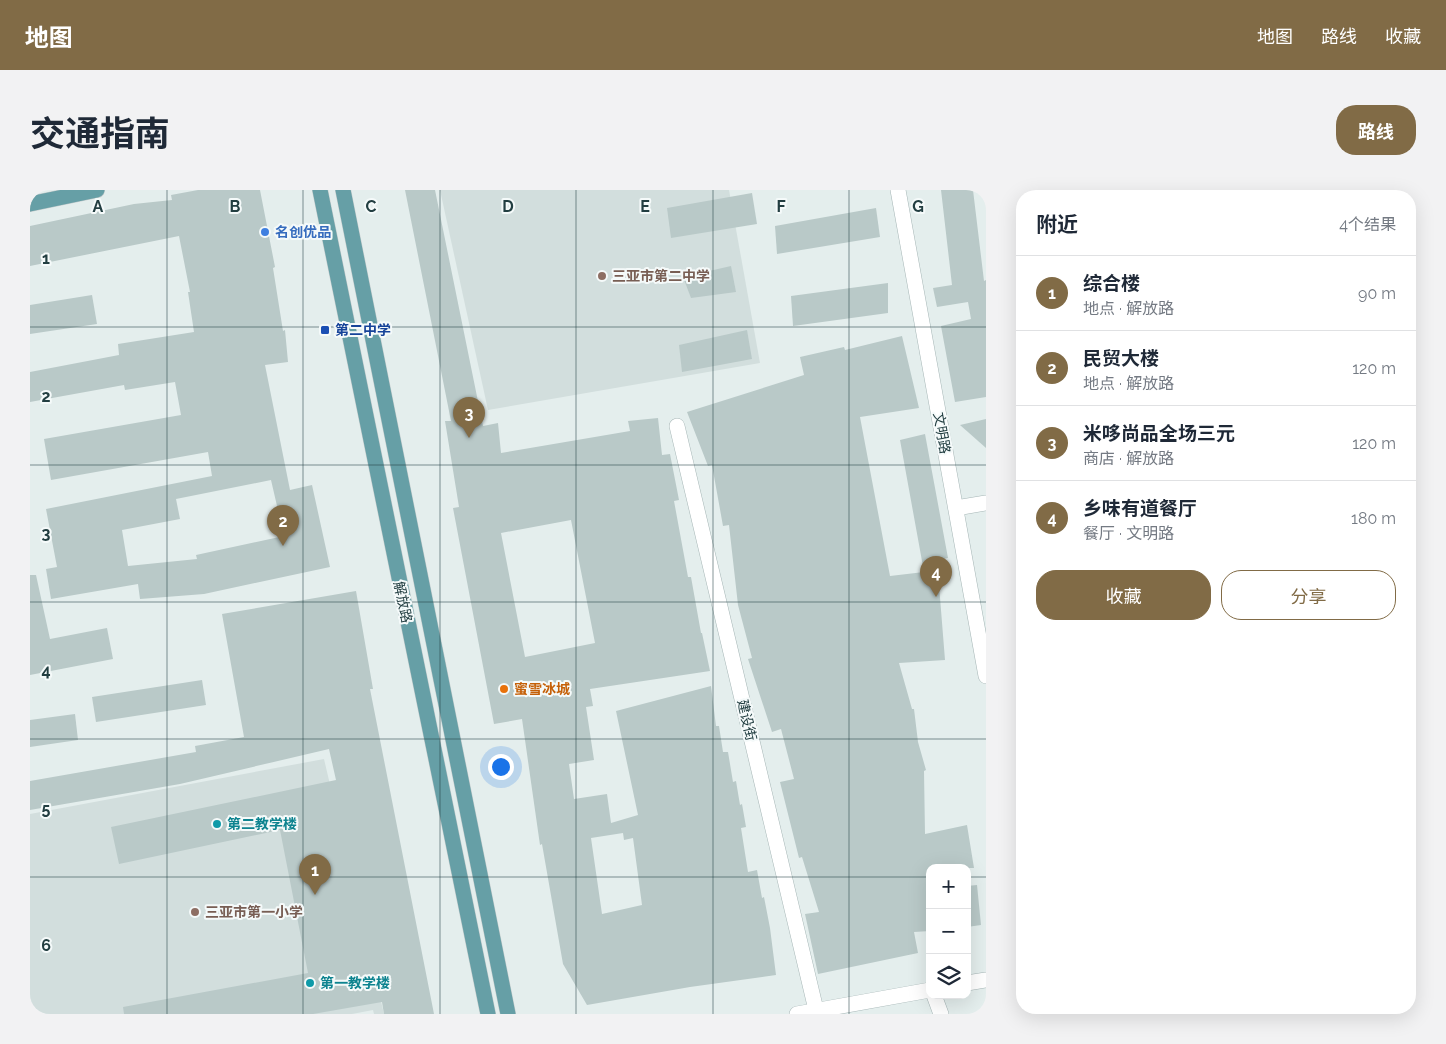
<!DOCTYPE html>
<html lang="zh">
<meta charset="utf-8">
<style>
:root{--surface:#fff;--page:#f2f2f3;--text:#1f2937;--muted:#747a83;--line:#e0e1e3;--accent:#816b46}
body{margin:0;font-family:Raleway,"Noto Sans SC",sans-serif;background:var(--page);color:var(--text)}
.controls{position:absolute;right:15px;bottom:15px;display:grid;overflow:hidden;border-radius:10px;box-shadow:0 5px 20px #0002}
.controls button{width:45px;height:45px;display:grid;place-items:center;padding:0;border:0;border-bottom:1px solid var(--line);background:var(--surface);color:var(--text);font:25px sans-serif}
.you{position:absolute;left:470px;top:576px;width:18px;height:18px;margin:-12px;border:4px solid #fff;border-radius:50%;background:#1a73e8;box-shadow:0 0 0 8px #1a73e833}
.badge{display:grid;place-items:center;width:32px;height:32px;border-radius:50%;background:var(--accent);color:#fff;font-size:16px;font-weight:700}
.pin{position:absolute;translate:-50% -41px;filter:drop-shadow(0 1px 2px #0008)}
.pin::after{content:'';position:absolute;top:26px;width:18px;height:15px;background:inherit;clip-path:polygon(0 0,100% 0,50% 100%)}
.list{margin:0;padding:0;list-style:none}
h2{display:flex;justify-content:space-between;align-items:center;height:65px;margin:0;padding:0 20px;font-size:21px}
h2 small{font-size:16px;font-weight:400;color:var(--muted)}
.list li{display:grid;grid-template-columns:32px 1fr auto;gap:15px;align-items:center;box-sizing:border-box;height:75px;padding:0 20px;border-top:1px solid var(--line)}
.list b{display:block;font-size:19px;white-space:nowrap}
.list p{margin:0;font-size:16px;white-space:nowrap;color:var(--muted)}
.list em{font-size:16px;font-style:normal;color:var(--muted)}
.actions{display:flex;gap:10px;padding:15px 20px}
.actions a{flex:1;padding:11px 0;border:1px solid var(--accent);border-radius:20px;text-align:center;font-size:18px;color:var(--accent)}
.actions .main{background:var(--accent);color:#fff}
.icon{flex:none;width:28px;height:28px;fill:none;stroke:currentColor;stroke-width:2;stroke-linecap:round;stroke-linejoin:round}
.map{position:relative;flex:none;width:956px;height:824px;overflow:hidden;border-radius:20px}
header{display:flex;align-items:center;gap:30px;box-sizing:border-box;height:70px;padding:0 25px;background:var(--accent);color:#fff}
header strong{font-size:24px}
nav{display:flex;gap:28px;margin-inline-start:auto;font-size:18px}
.intro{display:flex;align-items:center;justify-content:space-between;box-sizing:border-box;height:120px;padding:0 30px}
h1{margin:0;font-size:35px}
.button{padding:12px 22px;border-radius:20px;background:var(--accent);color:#fff;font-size:18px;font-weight:700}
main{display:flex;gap:30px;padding:0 30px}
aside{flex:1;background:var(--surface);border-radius:20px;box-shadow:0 5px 20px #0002}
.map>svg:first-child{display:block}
.built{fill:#d2dedd}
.building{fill:#b9c9c8;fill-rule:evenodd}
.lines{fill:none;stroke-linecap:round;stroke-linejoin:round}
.minor-casing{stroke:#a6b6b6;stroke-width:16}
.major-casing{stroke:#c1c9ca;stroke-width:16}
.minor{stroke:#fff;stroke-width:15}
.major{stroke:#669fa6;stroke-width:15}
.grid{fill:none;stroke:#223e41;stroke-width:1;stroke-opacity:0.55}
.shop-dot{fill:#3f7fe0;stroke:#f5fafa;stroke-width:2}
.education-dot{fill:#8d6e63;stroke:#f5fafa;stroke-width:2}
.transit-dot{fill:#1a4fb4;stroke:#f5fafa;stroke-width:2}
.food-dot{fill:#e8710a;stroke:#f5fafa;stroke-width:2}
.culture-dot{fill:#0f9aa8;stroke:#f5fafa;stroke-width:2}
.labels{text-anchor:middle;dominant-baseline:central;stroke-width:4;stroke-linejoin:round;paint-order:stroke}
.shop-label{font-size:14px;font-weight:bold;fill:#366cbe;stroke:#f5fafa;text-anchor:start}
.education-label{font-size:14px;font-weight:bold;fill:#785e54;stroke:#f5fafa;text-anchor:start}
.transit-label{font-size:14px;font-weight:bold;fill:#164399;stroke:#f5fafa;text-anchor:start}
.street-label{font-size:14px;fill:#223e41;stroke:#f5fafa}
.food-label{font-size:14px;font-weight:bold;fill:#c56008;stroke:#f5fafa;text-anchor:start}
.culture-label{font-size:14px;font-weight:bold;fill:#0d838f;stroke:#f5fafa;text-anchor:start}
.grid-label{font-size:16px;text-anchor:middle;font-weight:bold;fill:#223e41;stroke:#f5fafa;stroke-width:4;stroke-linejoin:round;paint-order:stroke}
</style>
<header>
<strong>地图</strong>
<nav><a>地图</a><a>路线</a><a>收藏</a></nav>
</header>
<div class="intro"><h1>交通指南</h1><a class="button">路线</a></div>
<main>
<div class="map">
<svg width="956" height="824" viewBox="0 0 956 824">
<rect width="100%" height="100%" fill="#e4eeed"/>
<g class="built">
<path d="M 410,0 L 699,0 L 730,173 L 458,220 Z"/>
<path d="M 294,569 L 354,824 L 344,824 L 343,820 L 322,824 L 0,824 L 0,624 Z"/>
</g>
<g class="building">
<path d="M 168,0 L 230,0 L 245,77 L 243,78 L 253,141 L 255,140 L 258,172 L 235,175 L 260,300 L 282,295 L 300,377 L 174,404 L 110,409 L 108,394 L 21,409 L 16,379 L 27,377 L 16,319 L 182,286 L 178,262 L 21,290 L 14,249 L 151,225 L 145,192 L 95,200 L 94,195 L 0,212 L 0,182 L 89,165 L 88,154 L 164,142 L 158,102 L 160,102 L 149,46 L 0,76 L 0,36 L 104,14 L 142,10 L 141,5 ZM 241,290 L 254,346 L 166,365 L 167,369 L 98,376 L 92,340 L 150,329 L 146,309 Z"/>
<path d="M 375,0 L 405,0 L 453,236 L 468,233 L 471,263 L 600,241 L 598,231 L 628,228 L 632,265 L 640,264 L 649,310 L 644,311 L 658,387 L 661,387 L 671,443 L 672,443 L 680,481 L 560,499 L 563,516 L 556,517 L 564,570 L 539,574 L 544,609 L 577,604 L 581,633 L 608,625 L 586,521 L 681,496 L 686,536 L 689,536 L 693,562 L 698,562 L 703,592 L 706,591 L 710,615 L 712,614 L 716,637 L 711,638 L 718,682 L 727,680 L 732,708 L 734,707 L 740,738 L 746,785 L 660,797 L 557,815 L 533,774 L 512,654 L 510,655 L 492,529 L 464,534 L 423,318 L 429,317 L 415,231 L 421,231 ZM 541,330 L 565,453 L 495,467 L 471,343 ZM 593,643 L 594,650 L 603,648 L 612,715 L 572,724 L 561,648 Z"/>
<path d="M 911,0 L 943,0 L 954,91 L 956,90 L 956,207 L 925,212 L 911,136 L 941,129 L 938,112 L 907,117 L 903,98 L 922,95 Z"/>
<path d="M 722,3 L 727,34 L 641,48 L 637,18 Z"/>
<path d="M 846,18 L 850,47 L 747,64 L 745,36 Z"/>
<path d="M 701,76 L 706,102 L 661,108 L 653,87 Z"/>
<path d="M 858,93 L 858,123 L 763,136 L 761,106 Z"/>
<path d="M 62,105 L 67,134 L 0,144 L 0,115 Z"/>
<path d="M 717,140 L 722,169 L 652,182 L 649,155 Z"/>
<path d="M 872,146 L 889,218 L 830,227 L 860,386 L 894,382 L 870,250 L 895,244 L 918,368 L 907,370 L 915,470 L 869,473 L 882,519 L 884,519 L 888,552 L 896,580 L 894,581 L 895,644 L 937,635 L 944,678 L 900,678 L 900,741 L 884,742 L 888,763 L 788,784 L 775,724 L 789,722 L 772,667 L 769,668 L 750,592 L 764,589 L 751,539 L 742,542 L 718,469 L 722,468 L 708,415 L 699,335 L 693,336 L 682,275 L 678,276 L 657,222 L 774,185 L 770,167 L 814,157 L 815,160 Z"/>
<path d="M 956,229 L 956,258 L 930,235 Z"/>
<path d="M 0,385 L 6,385 L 20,449 L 77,438 L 83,469 L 0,485 Z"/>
<path d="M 326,401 L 343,499 L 340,499 L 404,824 L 354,824 L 352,812 L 283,824 L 94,824 L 93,817 L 278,783 L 250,640 L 89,674 L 81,637 L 306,590 L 299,559 L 150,594 L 0,620 L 0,591 L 166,562 L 165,556 L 214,547 L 192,424 Z"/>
<path d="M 172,490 L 176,515 L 66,532 L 62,507 Z"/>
<path d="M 45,524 L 48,550 L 0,557 L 0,530 Z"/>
<path d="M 947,695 L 951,735 L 937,737 L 937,696 Z"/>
</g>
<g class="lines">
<g class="minor-casing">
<g id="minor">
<path d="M 868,0 L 956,486"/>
<path d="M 647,236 L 787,824"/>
<path d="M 926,318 L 956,313"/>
<path d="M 937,793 L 956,790"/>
<path d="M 904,805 L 911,824"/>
<path d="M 767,824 L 900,800"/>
</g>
</g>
<g class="major-casing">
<g id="major">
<path d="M 290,0 L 458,824"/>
<path d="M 313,0 L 478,824"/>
<path d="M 0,14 L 67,0"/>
</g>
</g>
<use href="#minor" class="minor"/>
<use href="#major" class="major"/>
</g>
<path class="grid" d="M 137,0 L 137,824M 273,0 L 273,824M 410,0 L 410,824M 546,0 L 546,824M 683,0 L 683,824M 819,0 L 819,824M 0,137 L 956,137M 0,275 L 956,275M 0,412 L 956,412M 0,549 L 956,549M 0,687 L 900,687M 937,687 L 956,687"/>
<circle class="shop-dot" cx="235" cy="42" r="5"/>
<g class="education-dot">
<circle cx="572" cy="86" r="5"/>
<circle cx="165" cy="722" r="5"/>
</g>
<rect class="transit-dot" x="290" y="135" width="10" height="10" rx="2.5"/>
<circle class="food-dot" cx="474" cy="499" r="5"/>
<g class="culture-dot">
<circle cx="187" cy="634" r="5"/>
<circle cx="280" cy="793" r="5"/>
</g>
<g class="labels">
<g class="shop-label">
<text x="245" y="42">名创优品</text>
</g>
<g class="education-label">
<text x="582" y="86">三亚市第二中学</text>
<text x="175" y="722">三亚市第一小学</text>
</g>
<g class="transit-label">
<text x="305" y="140">第二中学</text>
</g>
<g class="street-label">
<text transform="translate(912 243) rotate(80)">文明路</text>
<text transform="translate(373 412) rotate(78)">解放路</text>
<text transform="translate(717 530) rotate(77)">建设街</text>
</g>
<g class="food-label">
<text x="484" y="499">蜜雪冰城</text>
</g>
<g class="culture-label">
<text x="197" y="634">第二教学楼</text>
<text x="290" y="793">第一教学楼</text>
</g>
</g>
<g class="grid-label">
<text x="68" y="22">A</text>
<text x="205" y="22">B</text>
<text x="341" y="22">C</text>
<text x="478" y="22">D</text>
<text x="615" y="22">E</text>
<text x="751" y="22">F</text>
<text x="888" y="22">G</text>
<text x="16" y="74">1</text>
<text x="16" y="212">2</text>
<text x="16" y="349">3</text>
<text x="16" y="486">4</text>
<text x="16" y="624">5</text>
<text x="16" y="761">6</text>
</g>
</svg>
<div class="controls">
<button>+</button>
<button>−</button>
<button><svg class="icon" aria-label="layers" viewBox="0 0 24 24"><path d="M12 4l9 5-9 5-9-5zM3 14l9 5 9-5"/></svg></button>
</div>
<div class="you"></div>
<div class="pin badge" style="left:285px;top:705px">1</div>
<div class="pin badge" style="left:253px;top:356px">2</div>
<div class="pin badge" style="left:439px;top:248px">3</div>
<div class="pin badge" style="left:906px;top:407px">4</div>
</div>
<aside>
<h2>附近<small>4个结果</small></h2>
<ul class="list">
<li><span class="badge">1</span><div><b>综合楼</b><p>地点 · 解放路</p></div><em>90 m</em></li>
<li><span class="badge">2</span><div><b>民贸大楼</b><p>地点 · 解放路</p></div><em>120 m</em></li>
<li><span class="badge">3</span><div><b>米哆尚品全场三元</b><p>商店 · 解放路</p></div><em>120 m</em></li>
<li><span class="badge">4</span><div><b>乡味有道餐厅</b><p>餐厅 · 文明路</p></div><em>180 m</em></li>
</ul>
<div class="actions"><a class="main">收藏</a><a>分享</a></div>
</aside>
</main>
